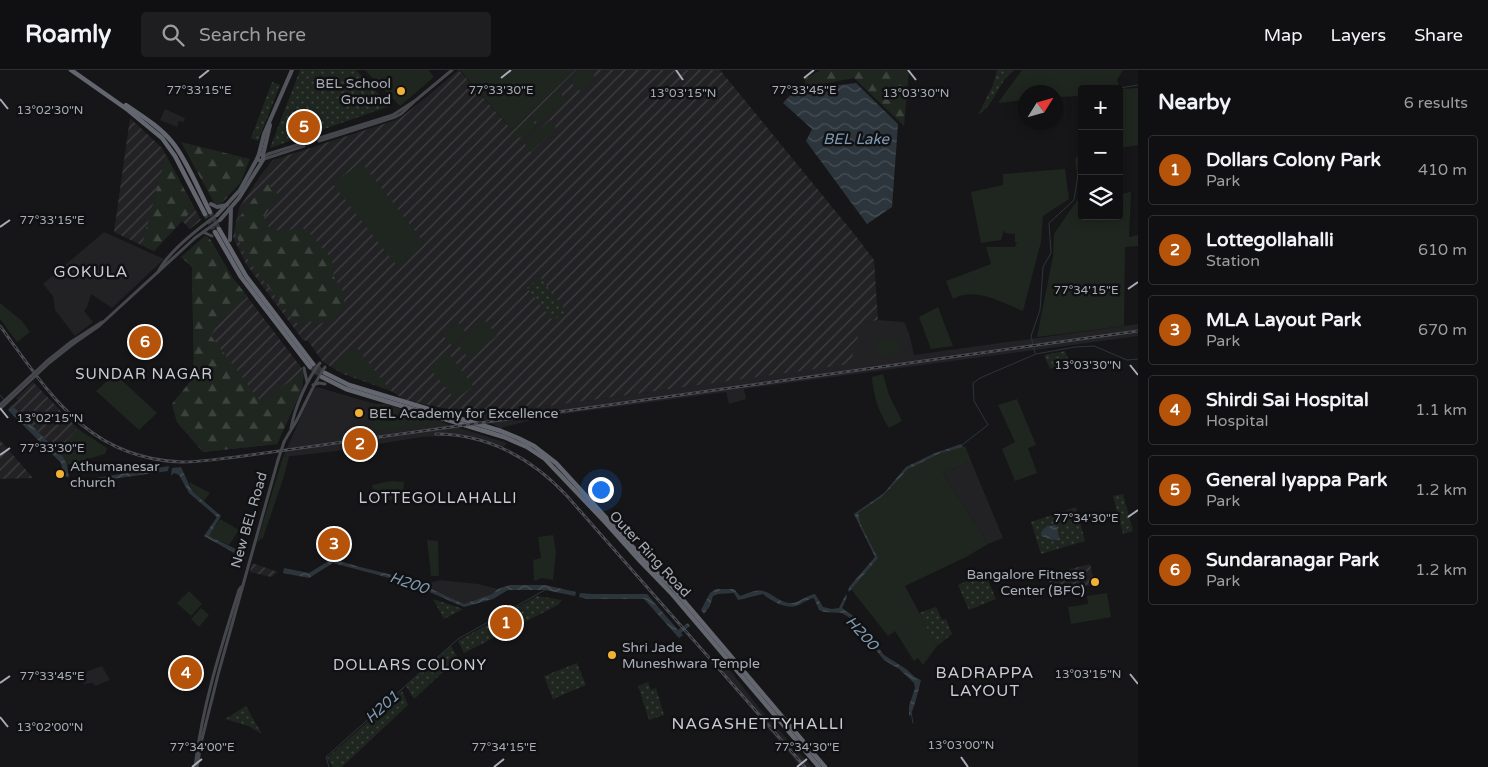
<!DOCTYPE html>
<meta charset="utf-8">
<style>
:root{--surface:#101012;--page:#1e1e20;--text:#f1f3f6;--muted:#9c9d9f;--line:#303032;--accent:#b45309}
body{margin:0;font-family:"Varela Round",sans-serif;background:var(--page);color:var(--text)}
.controls{position:absolute;right:15px;top:15px;display:grid;overflow:hidden;border-radius:5px;box-shadow:0 2px 12px #0003}
.controls button{width:45px;height:45px;display:grid;place-items:center;padding:0;border:0;border-bottom:1px solid var(--line);background:var(--surface);color:var(--text);font:25px sans-serif}
.compass{position:absolute;left:1018px;top:15px;width:45px;height:45px;border-radius:50%;background:var(--surface);box-shadow:0 2px 12px #0003;rotate:53deg}
.you{position:absolute;left:600px;top:419px;width:18px;height:18px;margin:-12px;border:4px solid #fff;border-radius:50%;background:#1a73e8;box-shadow:0 0 0 8px #1a73e833}
.badge{display:grid;place-items:center;width:32px;height:32px;border-radius:50%;background:var(--accent);color:#fff;font-size:16px;font-weight:700}
.pin{position:absolute;translate:-50% -50%;border:2px solid #fff;box-shadow:0 1px 5px #0006}
.list{margin:0;padding:0;list-style:none}
h2{display:flex;justify-content:space-between;align-items:center;height:65px;margin:0;padding:0 20px;font-size:21px}
h2 small{font-size:16px;font-weight:400;color:var(--muted)}
.list li{display:grid;grid-template-columns:32px 1fr auto;gap:15px;align-items:center;box-sizing:border-box;height:70px;margin:0 10px 10px;padding:0 10px;border:1px solid var(--line);border-radius:5px}
.list b{display:block;font-size:19px;white-space:nowrap}
.list p{margin:0;font-size:16px;white-space:nowrap;color:var(--muted)}
.list em{font-size:16px;font-style:normal;color:var(--muted)}
.icon{flex:none;width:28px;height:28px;fill:none;stroke:currentColor;stroke-width:2;stroke-linecap:round;stroke-linejoin:round}
.map{position:relative;flex:none;width:1138px;height:697px;overflow:hidden}
header{display:flex;align-items:center;gap:30px;box-sizing:border-box;height:70px;padding:0 25px;background:var(--surface);border-bottom:1px solid var(--line)}
header strong{font-size:24px}
nav{display:flex;gap:28px;margin-inline-start:auto;font-size:18px}
.search{width:350px;height:45px;background:var(--page);display:flex;align-items:center;gap:12px;box-sizing:border-box;padding:0 18px;border-radius:5px;color:var(--muted);font-size:19px}
main{display:flex}
aside{flex:1;background:var(--surface)}
.map>svg:first-child{display:block}
.built{fill:#222225}
.industrial{fill:url(#industrial-furrows)}
.grass{fill:#1e261f}
.forest{fill:url(#forest-firs)}
.park{fill:url(#park-dots)}
.water{fill:url(#water-waves)}
.lines{fill:none;stroke-linecap:round;stroke-linejoin:round}
.stream{stroke:#2c353c;stroke-width:1}
.highway-tunnel{stroke:#333438;stroke-width:4.5;stroke-dasharray:4.5 2;stroke-linecap:butt}
.secondary{stroke:#45474d;stroke-width:3}
.primary{stroke:#53555c;stroke-width:4}
.highway{stroke:#63666e;stroke-width:4.5}
.rail-casing{stroke:#4a4c52;stroke-width:3}
.rail{stroke:#111113;stroke-width:1;stroke-dasharray:4;stroke-linecap:butt}
.secondary-bridge{stroke:#45474d;stroke-width:3}
.ticks{fill:none;stroke:#a8adb8;stroke-width:2}
.poi-dot{fill:#f2b134;stroke:#111113;stroke-width:2}
.labels{text-anchor:middle;dominant-baseline:central;stroke-width:5;stroke-linejoin:round;paint-order:stroke}
.poi-label{font-size:14px;fill:#a8adb8;stroke:#111113;text-anchor:start}
.street-label{font-size:14px;fill:#a8adb8;stroke:#111113}
.water-label{font-size:15px;font-style:italic;fill:#7f9bb3;stroke:#111113}
.neighbourhood-label{font-size:15px;letter-spacing:1px;fill:#c9ccd4;stroke:#111113}
.quarter-label{font-size:16px;letter-spacing:1px;fill:#c9ccd4;stroke:#111113}
.ticks-label{font-size:12px;text-anchor:middle;fill:#a8adb8;stroke:#111113;stroke-width:5;stroke-linejoin:round;paint-order:stroke}
</style>
<header>
<strong>Roamly</strong>
<div class="search"><svg class="icon" aria-label="search" viewBox="0 0 24 24"><circle cx="10" cy="10" r="6"/><path d="M15 15l6 6"/></svg>Search here</div>
<nav><a>Map</a><a>Layers</a><a>Share</a></nav>
</header>
<main>
<div class="map">
<svg width="1138" height="697" viewBox="0 0 1138 697">
<defs>
<pattern id="industrial-furrows" width="10" height="10" patternUnits="userSpaceOnUse" patternTransform="scale(1.25)"><rect width="10" height="10" fill="#222225"/><path d="M-1 1l2-2M0 10L10 0M9 11l2-2" fill="none" stroke="#3f3f43"/></pattern>
<pattern id="forest-firs" width="22" height="20" patternUnits="userSpaceOnUse" patternTransform="scale(1.25)"><rect width="22" height="20" fill="#1e261f"/><path d="M5 1l3.5 6h-7zM16 11l3.5 6h-7z" fill="#3c433d"/></pattern>
<pattern id="park-dots" width="8" height="8" patternUnits="userSpaceOnUse" patternTransform="scale(1.25)"><rect width="8" height="8" fill="#1e261f"/><path d="M2 2h.1M6 6h.1" fill="none" stroke="#3c433d" stroke-width="1.8" stroke-linecap="round"/></pattern>
<pattern id="water-waves" width="16" height="10" patternUnits="userSpaceOnUse" patternTransform="scale(1.25)"><rect width="16" height="10" fill="#2c353c"/><path d="M0 5q4-4 8 0t8 0" fill="none" stroke="#485056"/></pattern>
</defs>
<rect width="100%" height="100%" fill="#161618"/>
<g class="built">
<path d="M 165,39 L 185,48 L 184,52 L 179,51 L 177,57 L 160,50 Z"/>
<path d="M 104,162 L 164,189 L 112,238 L 91,224 L 87,237 L 84,241 L 93,252 L 75,266 L 55,240 L 53,226 L 43,214 Z"/>
<path d="M 878,250 L 904,252 L 909,263 L 914,285 L 1138,254 L 1138,266 L 744,319 L 746,329 L 729,334 L 726,322 L 549,346 L 500,358 L 478,346 L 700,315 L 862,253 Z"/>
<path d="M 317,317 L 379,335 L 384,334 L 507,373 L 502,379 L 465,367 L 447,366 L 421,367 L 337,381 L 283,387 L 313,320 Z"/>
<path d="M 971,391 L 1003,468 L 988,474 L 943,403 Z"/>
<path d="M 440,510 L 478,514 L 498,519 L 492,524 L 464,534 L 425,516 L 426,514 Z"/>
<path d="M 720,587 L 756,634 L 812,697 L 801,697 L 712,593 Z"/>
<path d="M 102,596 L 110,610 L 95,616 L 93,613 L 83,614 L 85,602 Z"/>
</g>
<g class="industrial">
<path d="M 459,0 L 512,60 L 575,0 L 720,0 L 855,165 L 874,190 L 878,250 L 862,253 L 850,294 L 478,346 L 405,330 L 391,321 L 343,304 L 323,292 L 308,271 L 303,270 L 246,194 L 233,167 L 239,138 L 260,106 L 273,90 L 396,50 L 403,46 Z"/>
<path d="M 130,48 L 162,78 L 201,150 L 190,159 L 182,151 L 154,181 L 114,162 Z"/>
<path d="M 205,166 L 210,169 L 232,207 L 304,301 L 302,319 L 277,374 L 203,382 L 177,352 L 172,334 L 194,307 L 192,197 L 181,187 Z"/>
<path d="M 33,312 L 78,359 L 57,381 L 12,335 L 18,330 L 16,328 Z"/>
<path d="M 0,370 L 33,408 L 0,409 Z"/>
<path d="M 252,493 L 278,502 L 271,507 L 250,502 Z"/>
<path d="M 1090,494 L 1095,515 L 1085,516 L 1054,526 L 1047,505 Z"/>
</g>
<g class="grass">
<path d="M 365,0 L 428,0 L 434,7 L 400,36 Z"/>
<path d="M 460,0 L 575,0 L 512,60 Z"/>
<path d="M 581,0 L 590,0 L 595,8 L 581,21 C 575,19 572,14 571,8 Z"/>
<path d="M 1022,0 L 1123,0 L 1117,10 L 1120,19 L 1138,18 L 1138,75 L 1119,78 L 1119,19 L 1082,19 L 1082,26 L 1056,27 L 1056,22 L 1026,22 L 1025,30 L 998,33 Z"/>
<path d="M 558,20 L 566,30 L 538,54 L 534,48 L 534,44 Z"/>
<path d="M 530,47 L 536,57 C 528,63 521,72 511,65 Z"/>
<path d="M 550,50 L 556,58 L 531,82 L 524,73 Z"/>
<path d="M 1082,79 L 1082,146 L 1119,146 L 1119,124 L 1131,122 L 1129,167 L 1138,165 L 1138,176 L 1125,177 L 1124,256 L 1037,267 L 1053,186 L 1054,164 L 1080,126 L 1075,90 Z"/>
<path d="M 361,92 L 422,170 L 420,179 L 397,196 L 333,114 Z"/>
<path d="M 1065,99 L 1069,129 L 1043,146 L 1041,172 L 1023,241 C 1002,233 976,216 953,229 L 946,211 L 991,194 L 986,177 L 1015,177 L 1017,172 L 1015,172 L 1015,164 L 1005,163 L 1004,160 L 1001,170 L 981,173 L 971,122 L 1003,115 L 1003,104 Z"/>
<path d="M 0,233 L 22,251 L 30,262 L 17,272 L 0,249 Z"/>
<path d="M 938,237 L 953,276 L 931,279 L 919,247 Z"/>
<path d="M 486,251 L 497,266 L 468,288 L 457,273 Z"/>
<path d="M 458,252 L 466,263 L 451,275 L 442,264 Z"/>
<path d="M 898,269 L 900,283 L 877,287 L 874,272 Z"/>
<path d="M 356,277 L 391,321 L 336,299 L 336,292 Z"/>
<path d="M 447,281 L 473,316 L 459,327 L 454,328 L 429,297 Z"/>
<path d="M 115,304 L 157,343 L 139,360 L 96,321 Z"/>
<path d="M 883,304 L 889,325 L 902,351 L 889,358 C 879,343 873,325 872,307 Z"/>
<path d="M 1017,329 L 1036,375 L 1028,378 L 1037,403 L 1015,411 L 1002,379 L 1015,372 L 998,335 Z"/>
<path d="M 376,334 L 384,334 L 444,352 L 373,362 Z"/>
<path d="M 78,359 L 107,378 L 105,384 L 67,395 L 57,381 Z"/>
<path d="M 965,376 L 971,391 L 943,403 L 988,474 L 966,487 L 905,516 L 937,576 L 923,595 L 918,588 L 914,591 L 895,561 L 888,566 L 851,519 L 878,488 L 861,455 L 858,443 L 882,427 L 908,399 L 941,383 Z"/>
<path d="M 289,386 L 284,406 L 263,468 L 257,472 L 283,387 Z"/>
<path d="M 390,411 L 404,412 L 403,424 L 396,425 L 396,429 L 374,432 L 372,415 Z"/>
<path d="M 189,412 L 210,423 L 204,431 L 192,421 Z"/>
<path d="M 220,449 L 239,460 L 229,475 L 209,466 Z"/>
<path d="M 553,465 L 556,482 L 553,510 L 542,508 L 534,511 L 533,490 L 541,488 L 538,467 Z"/>
<path d="M 427,470 L 438,471 L 439,506 L 431,506 Z"/>
<path d="M 189,521 L 202,534 L 191,546 L 177,533 Z"/>
<path d="M 1107,523 L 1111,547 L 1071,554 L 1068,537 L 1088,534 L 1087,526 Z"/>
<path d="M 201,538 L 209,545 L 199,557 L 191,549 Z"/>
</g>
<g class="forest">
<path d="M 821,0 L 909,0 L 904,56 L 854,8 L 807,17 L 804,9 Z"/>
<path d="M 181,72 L 250,89 L 241,112 L 222,133 L 220,135 L 214,133 Z"/>
<path d="M 166,85 L 194,138 L 154,181 L 142,175 Z"/>
<path d="M 268,114 L 278,124 L 264,147 C 268,169 291,157 306,159 L 332,189 L 334,207 L 345,225 L 343,237 L 334,248 L 320,254 L 309,251 L 298,254 L 290,246 L 247,188 L 235,163 L 237,151 L 253,129 Z"/>
<path d="M 205,166 L 210,169 L 232,207 L 248,227 L 220,248 L 211,266 L 261,332 L 304,301 L 302,319 L 277,374 L 203,382 L 177,352 L 172,334 L 194,307 L 192,197 L 181,187 Z"/>
</g>
<g class="park">
<path d="M 300,0 L 356,0 L 390,36 L 270,78 Z"/>
<path d="M 997,0 L 1014,0 C 1010,4 1006,7 1003,12 C 994,25 991,37 978,45 L 993,15 Z"/>
<path d="M 272,12 L 280,15 L 258,71 L 251,68 Z"/>
<path d="M 540,207 L 566,241 L 553,251 L 527,218 Z"/>
<path d="M 145,262 L 147,264 L 149,262 L 157,270 L 144,283 L 133,273 Z"/>
<path d="M 1065,281 L 1069,292 L 1050,299 L 1044,285 Z"/>
<path d="M 1123,424 L 1133,461 L 1123,464 L 1113,426 Z"/>
<path d="M 1076,437 L 1085,471 L 1041,484 L 1031,452 Z"/>
<path d="M 326,457 L 341,460 L 337,491 L 330,489 Z"/>
<path d="M 985,503 L 996,529 L 969,540 L 958,515 Z"/>
<path d="M 537,526 L 562,530 L 558,535 L 464,583 L 458,571 Z"/>
<path d="M 433,529 L 463,539 L 444,549 Z"/>
<path d="M 936,537 L 942,550 L 946,549 L 952,564 L 937,576 L 919,543 Z"/>
<path d="M 451,576 L 458,588 L 414,629 L 406,616 Z"/>
<path d="M 577,593 L 586,615 L 553,629 L 544,606 Z"/>
<path d="M 648,612 L 651,620 L 656,618 L 664,645 L 649,650 L 638,616 Z"/>
<path d="M 402,621 L 408,635 L 342,697 L 333,697 L 327,688 Z"/>
<path d="M 246,636 L 262,664 L 248,656 L 225,649 Z"/>
</g>
<g class="water">
<path d="M 856,13 L 898,54 L 892,137 L 867,154 L 806,71 L 812,59 L 783,33 L 800,15 L 807,19 Z"/>
<path d="M 12,335 L 63,387 L 67,395 L 69,407 L 64,407 L 61,393 L 8,340 Z"/>
<path d="M 961,374 L 963,377 L 941,383 L 908,399 L 882,427 L 858,443 L 861,455 L 878,488 L 849,522 L 848,520 L 850,516 L 875,487 L 854,444 L 884,423 L 906,397 L 933,384 Z"/>
<path d="M 169,396 L 168,401 L 70,415 L 71,412 Z"/>
<path d="M 181,397 L 192,421 L 221,446 L 209,466 L 246,484 L 245,489 L 204,466 L 217,447 L 189,423 L 179,405 L 174,403 L 171,406 L 172,398 Z"/>
<path d="M 1056,455 L 1060,470 L 1054,470 L 1041,466 C 1041,457 1048,456 1056,455 Z"/>
<path d="M 332,489 L 360,497 L 413,510 L 412,514 L 333,493 L 309,508 L 283,503 L 284,498 L 309,503 Z"/>
<path d="M 510,515 L 545,515 L 576,522 L 575,526 L 545,520 L 508,520 L 493,529 L 464,537 L 425,520 L 425,516 L 464,534 L 492,524 L 498,519 Z"/>
<path d="M 716,519 L 734,519 L 740,526 C 746,524 757,519 763,521 C 774,524 780,534 793,533 C 800,532 807,525 815,524 L 823,537 L 832,539 L 839,538 L 846,524 L 847,527 L 842,538 L 854,547 L 884,585 L 906,599 L 916,608 L 921,610 C 918,621 915,638 909,647 L 909,636 L 915,618 L 914,613 L 899,599 L 884,590 L 850,548 L 842,543 L 824,542 L 819,540 L 814,528 C 807,529 803,534 796,536 C 785,539 771,531 763,524 L 738,530 L 734,523 L 718,524 L 713,526 L 710,536 L 704,544 L 701,540 L 710,523 Z"/>
<path d="M 580,523 L 592,524 L 647,524 L 678,560 L 688,553 L 690,556 L 681,563 L 683,565 L 679,568 L 644,529 L 587,529 L 579,527 Z"/>
</g>
<g class="lines">
<g class="stream">
<path d="M 1113,19 L 1138,15"/>
<path d="M 1035,283 L 1031,266 L 1040,240 L 1043,197 L 1051,183 L 1049,153 L 1074,130 L 1082,79"/>
<path d="M 0,325 L 4,330"/>
<path d="M 962,375 L 988,355 L 974,331 L 973,313 L 980,308 L 1036,284 L 1075,277 L 1094,276 L 1127,290 L 1138,289"/>
<path d="M 413,512 L 426,518"/>
<path d="M 911,642 L 913,653"/>
<path d="M 329,697 L 326,687 L 458,569 L 545,520"/>
</g>
<g class="highway-tunnel">
<path d="M 210,142 L 219,159"/>
<path d="M 205,144 L 215,162"/>
<path d="M 313,294 L 325,303"/>
<path d="M 310,297 L 322,307"/>
</g>
<g class="secondary">
<path d="M 319,71 L 395,47 L 401,44 L 414,32"/>
<path d="M 264,87 L 268,84 L 393,45 L 416,30 L 452,0"/>
<path d="M 264,89 L 304,76"/>
<path d="M 203,162 L 212,166"/>
<path d="M 158,202 C 168,182 199,158 217,145"/>
<path d="M 71,272 L 102,252"/>
<path d="M 73,274 L 99,256 L 195,168 L 220,150"/>
<path d="M 304,298 L 307,312"/>
<path d="M 313,315 L 319,313 L 325,314"/>
<path d="M 291,358 C 295,337 307,309 320,293"/>
<path d="M 284,372 C 288,364 294,356 298,348 C 307,330 314,313 325,297"/>
<path d="M 195,697 C 202,637 221,577 239,520 L 241,517"/>
<path d="M 197,697 L 202,669 L 219,601 L 278,390"/>
</g>
<g class="primary">
<path d="M 259,84 L 264,64 L 292,0"/>
<path d="M 263,85 L 270,55"/>
<path d="M 211,134 L 217,137 L 227,135"/>
<path d="M 217,145 L 240,120 L 257,89"/>
<path d="M 220,150 L 239,128 L 263,90 L 263,85 L 259,84 L 257,89 L 261,91"/>
<path d="M 230,170 L 231,138"/>
</g>
<g class="highway">
<path d="M 71,0 L 128,40 L 162,68 L 175,86 L 205,144"/>
<path d="M 126,35 C 142,46 160,57 172,72 C 187,90 199,121 210,142"/>
<path d="M 219,159 L 246,206 L 313,294"/>
<path d="M 215,162 L 241,207 L 310,297"/>
<path d="M 325,303 L 349,315 L 501,361 L 518,368 L 534,376 L 556,393 L 652,498 L 672,517 L 825,697"/>
<path d="M 322,307 L 346,319 L 504,367 L 527,377 L 545,389 L 605,452 L 640,491 L 672,524 L 819,697"/>
</g>
<g class="rail-casing">
<g id="rail">
<path d="M 0,256 C 49,323 88,389 182,392 C 200,392 218,389 236,387 L 1138,261"/>
<path d="M 436,364 C 487,364 532,388 567,426 L 805,697"/>
</g>
</g>
<use href="#rail" class="rail"/>
<g class="secondary-bridge">
<path d="M 0,335 L 47,291 L 71,272"/>
<path d="M 0,339 L 49,293 L 73,274"/>
<path d="M 278,390 L 284,372"/>
</g>
</g>
<path class="ticks" d="M 676,0 L 683,10M 908,0 L 916,10M 199,8 L 209,0M 501,8 L 511,0M 804,8 L 814,0M 0,29 L 8,39M 0,157 L 10,150M 1128,219 L 1138,212M 1130,295 L 1138,305M 0,338 L 8,348M 0,385 L 10,378M 1128,447 L 1138,440M 1130,604 L 1138,614M 0,613 L 10,606M 0,647 L 8,657M 961,687 L 968,697M 192,697 L 202,689M 494,697 L 504,689M 797,697 L 807,689"/>
<g class="poi-dot">
<circle cx="401" cy="21" r="5"/>
<circle cx="359" cy="343" r="5"/>
<circle cx="60" cy="404" r="5"/>
<circle cx="1095" cy="512" r="5"/>
<circle cx="612" cy="585" r="5"/>
</g>
<g class="labels">
<g class="poi-label">
<text x="391" y="13" text-anchor="end">BEL School<tspan x="391" dy="16">Ground</tspan></text>
<text x="369" y="343">BEL Academy for Excellence</text>
<text x="70" y="396">Athumanesar<tspan x="70" dy="16">church</tspan></text>
<text x="1085" y="504" text-anchor="end">Bangalore Fitness<tspan x="1085" dy="16">Center (BFC)</tspan></text>
<text x="622" y="577">Shri Jade<tspan x="622" dy="16">Muneshwara Temple</tspan></text>
</g>
<g class="street-label">
<text transform="translate(249 450) rotate(-74)">New BEL Road</text>
<text transform="translate(650 484) rotate(47)">Outer Ring Road</text>
</g>
<g class="water-label">
<text x="856" y="69">BEL Lake</text>
<text transform="translate(409 513) rotate(19)">H200</text>
<text transform="translate(862 563) rotate(48)">H200</text>
<text transform="translate(382 637) rotate(-42)">H201</text>
</g>
<g class="neighbourhood-label">
<text x="144" y="304">SUNDAR NAGAR</text>
<text x="438" y="428">LOTTEGOLLAHALLI</text>
<text x="410" y="595">DOLLARS COLONY</text>
</g>
<g class="quarter-label">
<text x="91" y="202">GOKULA</text>
<text x="985" y="603">BADRAPPA<tspan x="985" dy="18">LAYOUT</tspan></text>
<text x="758" y="654">NAGASHETTYHALLI</text>
</g>
</g>
<g class="ticks-label">
<text x="199" y="24">77°33'15"E</text>
<text x="501" y="24">77°33'30"E</text>
<text x="804" y="24">77°33'45"E</text>
<text x="683" y="27">13°03'15"N</text>
<text x="916" y="27">13°03'30"N</text>
<text x="50" y="44">13°02'30"N</text>
<text x="52" y="154">77°33'15"E</text>
<text x="1086" y="224">77°34'15"E</text>
<text x="1088" y="299">13°03'30"N</text>
<text x="50" y="352">13°02'15"N</text>
<text x="52" y="382">77°33'30"E</text>
<text x="1086" y="452">77°34'30"E</text>
<text x="1088" y="608">13°03'15"N</text>
<text x="52" y="610">77°33'45"E</text>
<text x="50" y="661">13°02'00"N</text>
<text x="961" y="679">13°03'00"N</text>
<text x="202" y="681">77°34'00"E</text>
<text x="504" y="681">77°34'15"E</text>
<text x="807" y="681">77°34'30"E</text>
</g>
</svg>
<div class="controls">
<button>+</button>
<button>−</button>
<button><svg class="icon" aria-label="layers" viewBox="0 0 24 24"><path d="M12 4l9 5-9 5-9-5zM3 14l9 5 9-5"/></svg></button>
</div>
<svg class="compass" viewBox="-18 -18 36 36"><path d="M0-13l5 13h-10z" fill="#e53935"/><path d="M0 13l5-13h-10z" fill="#9c9d9f"/></svg>
<div class="you"></div>
<div class="pin badge" style="left:506px;top:553px">1</div>
<div class="pin badge" style="left:360px;top:374px">2</div>
<div class="pin badge" style="left:334px;top:474px">3</div>
<div class="pin badge" style="left:186px;top:603px">4</div>
<div class="pin badge" style="left:304px;top:57px">5</div>
<div class="pin badge" style="left:145px;top:272px">6</div>
</div>
<aside>
<h2>Nearby<small>6 results</small></h2>
<ul class="list">
<li><span class="badge">1</span><div><b>Dollars Colony Park</b><p>Park</p></div><em>410 m</em></li>
<li><span class="badge">2</span><div><b>Lottegollahalli</b><p>Station</p></div><em>610 m</em></li>
<li><span class="badge">3</span><div><b>MLA Layout Park</b><p>Park</p></div><em>670 m</em></li>
<li><span class="badge">4</span><div><b>Shirdi Sai Hospital</b><p>Hospital</p></div><em>1.1 km</em></li>
<li><span class="badge">5</span><div><b>General Iyappa Park</b><p>Park</p></div><em>1.2 km</em></li>
<li><span class="badge">6</span><div><b>Sundaranagar Park</b><p>Park</p></div><em>1.2 km</em></li>
</ul>
</aside>
</main>
